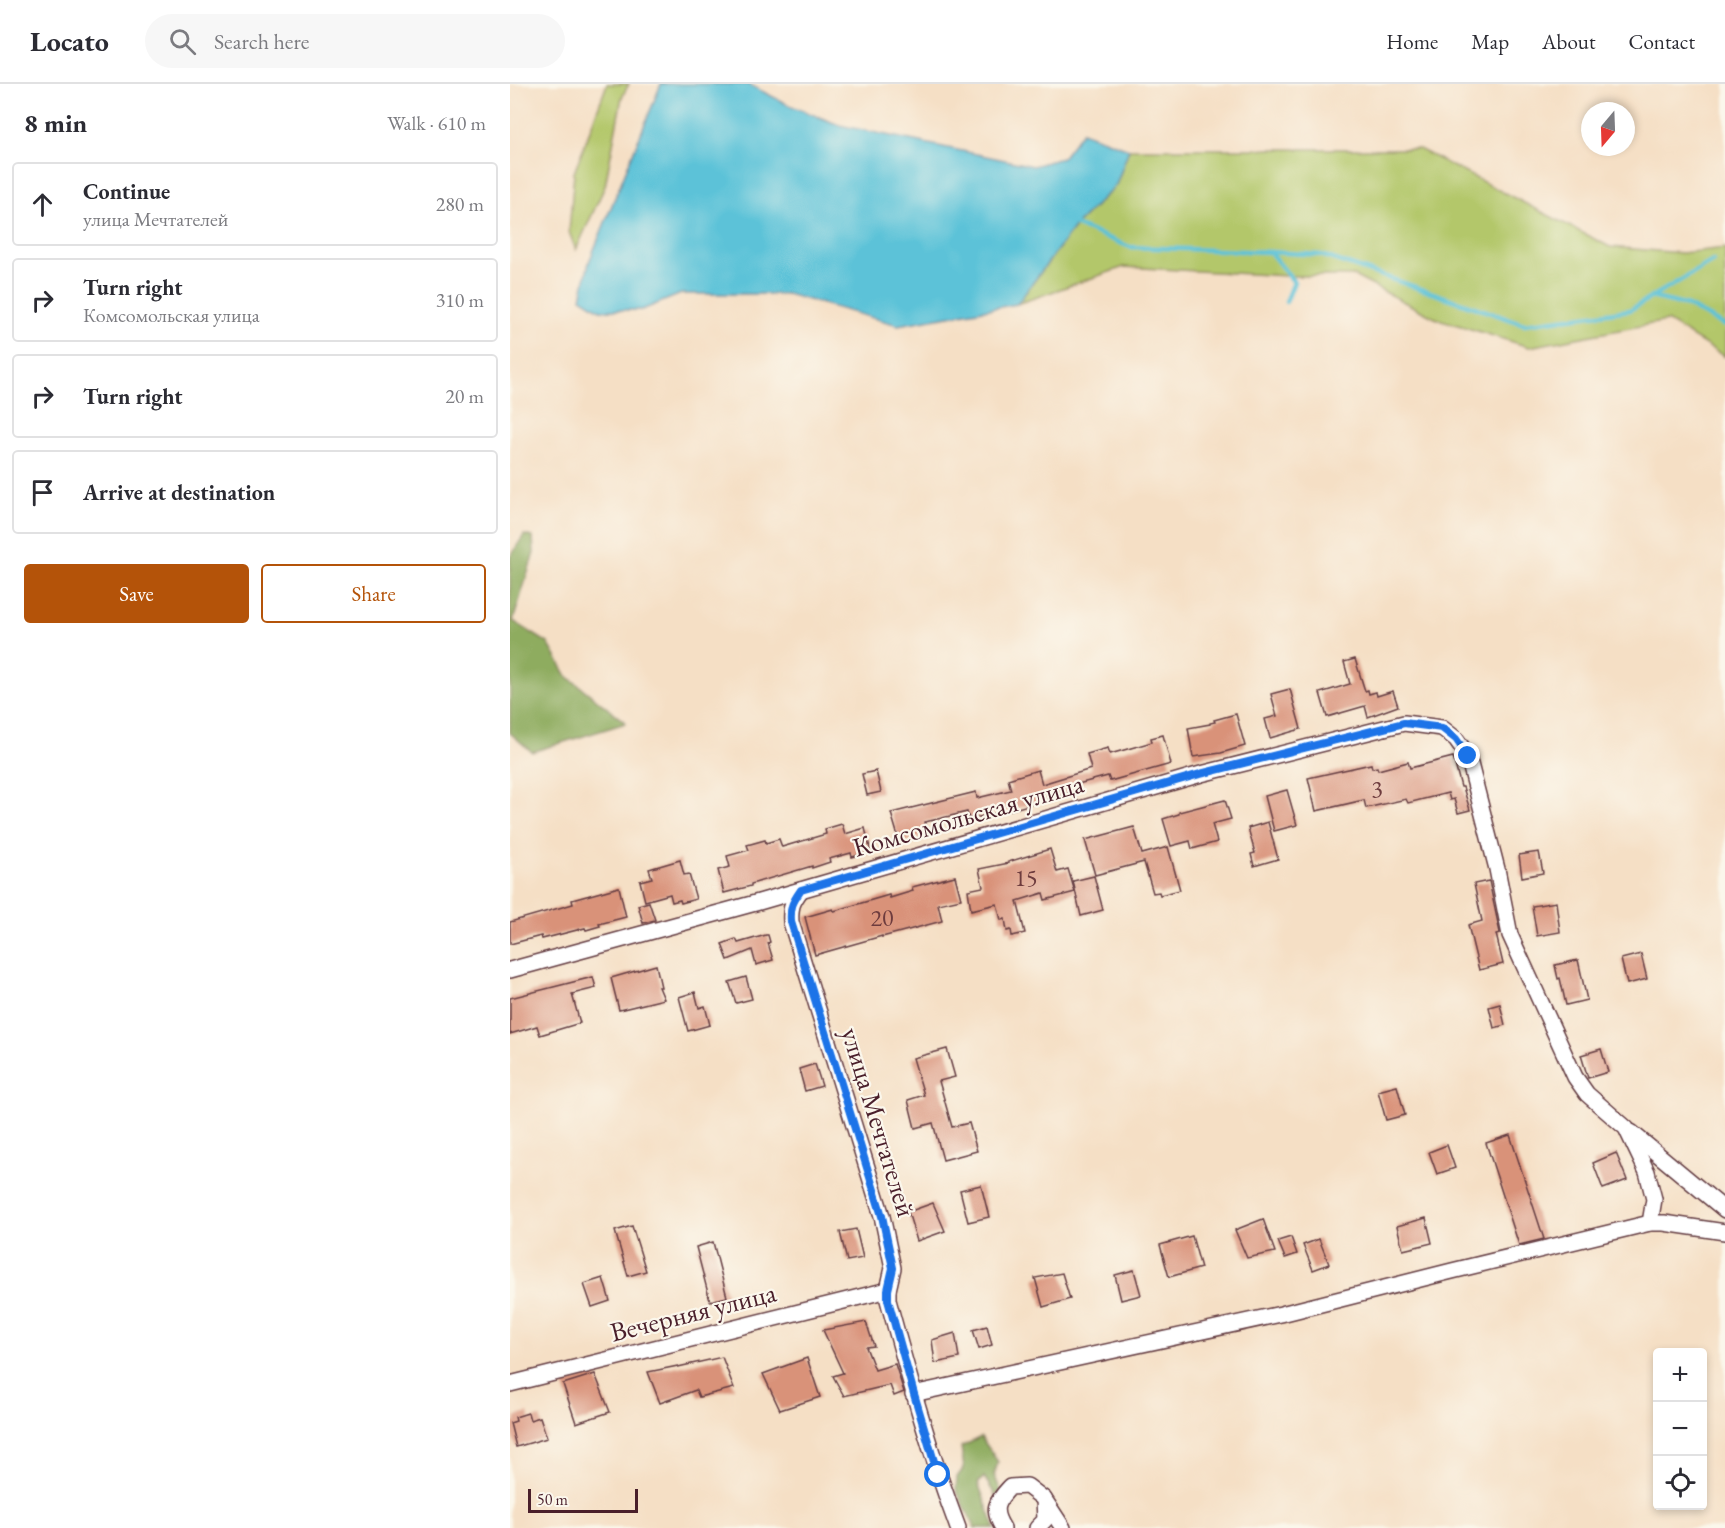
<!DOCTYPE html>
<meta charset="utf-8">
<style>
:root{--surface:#fff;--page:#f7f7f7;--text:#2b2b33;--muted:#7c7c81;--line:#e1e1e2;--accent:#b45309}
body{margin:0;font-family:"EB Garamond",serif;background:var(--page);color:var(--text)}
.controls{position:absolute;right:18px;bottom:18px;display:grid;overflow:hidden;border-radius:6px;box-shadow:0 3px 9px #0003}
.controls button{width:54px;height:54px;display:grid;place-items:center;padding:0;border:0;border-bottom:2px solid var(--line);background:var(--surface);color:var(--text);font:30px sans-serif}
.compass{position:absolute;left:1071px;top:18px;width:54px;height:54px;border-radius:50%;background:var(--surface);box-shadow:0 3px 9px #0003;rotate:199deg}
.scale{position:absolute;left:18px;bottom:15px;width:110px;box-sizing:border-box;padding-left:6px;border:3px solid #4a1f2b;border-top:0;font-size:16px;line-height:21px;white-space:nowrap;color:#4a1f2b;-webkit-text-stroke:4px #fbf7ec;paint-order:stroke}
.stop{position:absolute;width:18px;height:18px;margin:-14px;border:4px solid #1a73e8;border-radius:50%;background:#fff}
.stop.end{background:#1a73e8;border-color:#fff;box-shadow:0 2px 6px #0008}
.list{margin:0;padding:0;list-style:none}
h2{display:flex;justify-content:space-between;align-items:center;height:78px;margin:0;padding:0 24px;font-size:26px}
h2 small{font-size:20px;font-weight:400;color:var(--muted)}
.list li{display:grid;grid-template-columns:39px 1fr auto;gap:18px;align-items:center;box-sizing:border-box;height:84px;margin:0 12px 12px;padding:0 12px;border:2px solid var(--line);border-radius:6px}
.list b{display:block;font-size:22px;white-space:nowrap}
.list p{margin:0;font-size:20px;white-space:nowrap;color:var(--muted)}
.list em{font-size:20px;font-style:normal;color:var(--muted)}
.actions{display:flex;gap:12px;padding:18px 24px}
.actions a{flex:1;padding:14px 0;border:2px solid var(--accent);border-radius:6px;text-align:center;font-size:21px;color:var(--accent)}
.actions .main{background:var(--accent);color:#fff}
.icon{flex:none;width:33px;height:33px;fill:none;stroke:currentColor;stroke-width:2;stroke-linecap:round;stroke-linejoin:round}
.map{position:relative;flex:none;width:1215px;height:1444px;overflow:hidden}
header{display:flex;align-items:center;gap:36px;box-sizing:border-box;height:84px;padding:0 30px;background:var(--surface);border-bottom:2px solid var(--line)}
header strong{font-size:28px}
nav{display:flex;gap:33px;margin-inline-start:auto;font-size:21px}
.search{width:420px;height:54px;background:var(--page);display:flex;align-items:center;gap:15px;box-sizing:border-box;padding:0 21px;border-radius:33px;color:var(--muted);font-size:22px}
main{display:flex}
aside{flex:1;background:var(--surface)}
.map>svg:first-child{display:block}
.green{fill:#b3c76b;stroke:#7e734b;stroke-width:1.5}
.forest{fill:#8eac5f;stroke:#6c6645;stroke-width:1.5}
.water{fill:#5bc2d8;stroke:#527082;stroke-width:1.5}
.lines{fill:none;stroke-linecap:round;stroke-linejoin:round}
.stream{stroke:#5bc2d8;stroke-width:4.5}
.building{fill:#d99279}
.minor-casing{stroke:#643c42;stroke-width:18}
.minor{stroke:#fff;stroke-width:15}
.route{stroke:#1a73e8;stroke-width:8}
.labels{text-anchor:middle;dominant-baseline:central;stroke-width:4.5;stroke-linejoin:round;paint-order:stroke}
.number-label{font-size:24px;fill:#6e3c3e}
.street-label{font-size:27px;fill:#4a1f2b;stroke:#fbf7ec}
</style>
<header>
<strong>Locato</strong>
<div class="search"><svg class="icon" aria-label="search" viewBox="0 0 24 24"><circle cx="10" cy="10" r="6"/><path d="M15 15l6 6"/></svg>Search here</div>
<nav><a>Home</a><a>Map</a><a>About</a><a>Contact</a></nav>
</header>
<main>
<aside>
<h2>8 min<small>Walk · 610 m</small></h2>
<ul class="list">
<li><svg class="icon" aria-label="ahead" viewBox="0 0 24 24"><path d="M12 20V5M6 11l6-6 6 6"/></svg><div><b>Continue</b><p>улица Мечтателей</p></div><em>280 m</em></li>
<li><svg class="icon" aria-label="right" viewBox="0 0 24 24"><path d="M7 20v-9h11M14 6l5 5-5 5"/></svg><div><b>Turn right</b><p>Комсомольская улица</p></div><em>310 m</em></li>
<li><svg class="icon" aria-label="right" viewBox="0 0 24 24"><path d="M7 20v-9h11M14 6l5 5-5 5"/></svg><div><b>Turn right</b></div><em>20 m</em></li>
<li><svg class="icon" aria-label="arrive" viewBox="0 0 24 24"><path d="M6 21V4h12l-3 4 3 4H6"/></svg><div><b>Arrive at destination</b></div></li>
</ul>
<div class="actions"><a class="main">Save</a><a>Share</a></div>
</aside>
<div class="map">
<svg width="1215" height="1444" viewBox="0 0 1215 1444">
<rect width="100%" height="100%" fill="#fbf7ec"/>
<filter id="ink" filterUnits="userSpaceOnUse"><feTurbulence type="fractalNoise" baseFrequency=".0167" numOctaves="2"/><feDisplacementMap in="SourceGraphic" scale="12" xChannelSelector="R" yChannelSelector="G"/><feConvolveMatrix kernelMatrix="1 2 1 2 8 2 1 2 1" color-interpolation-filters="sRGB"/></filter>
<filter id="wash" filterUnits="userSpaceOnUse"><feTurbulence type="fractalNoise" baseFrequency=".008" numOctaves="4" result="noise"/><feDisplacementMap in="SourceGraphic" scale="24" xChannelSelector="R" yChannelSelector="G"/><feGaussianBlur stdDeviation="1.35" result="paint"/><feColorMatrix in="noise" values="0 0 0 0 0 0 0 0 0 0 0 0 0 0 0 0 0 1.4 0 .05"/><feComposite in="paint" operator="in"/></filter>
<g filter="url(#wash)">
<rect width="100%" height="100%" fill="#f5dfc5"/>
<g class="green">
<path d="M 97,0 L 119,0 L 112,13 L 95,102 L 66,166 L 59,148 L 64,89 Z"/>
<path d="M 619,65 L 909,65 L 1100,163 L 1172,169 L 1215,164 L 1215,273 L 1157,237 L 1019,263 L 925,234 L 844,192 L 777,192 L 614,183 L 507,220 L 566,141 L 606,101 Z"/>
</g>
<g class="forest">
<path d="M 14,451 L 23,453 L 24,469 L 3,537 L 38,559 L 57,592 L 116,639 L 22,668 L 0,649 L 0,473 Z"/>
<path d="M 471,1353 L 488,1378 L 484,1391 L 491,1407 L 486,1412 L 474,1393 L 468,1399 L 485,1444 L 465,1444 L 446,1406 L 447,1393 L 454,1384 L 451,1363 Z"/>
</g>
<path class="water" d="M 151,0 L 238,0 L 279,21 L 329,41 L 523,82 L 552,74 L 572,48 L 619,65 L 606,101 L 566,141 L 507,220 L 388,241 L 277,210 L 171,210 L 132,226 L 90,226 L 71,214 L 79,178 Z"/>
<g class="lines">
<g class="stream">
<path d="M 566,141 L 620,163 L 760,168 L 811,171 L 1014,240 L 1120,226 L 1203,177"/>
<path d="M 760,168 L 784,198 L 776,218"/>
<path d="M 1141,213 L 1178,222 L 1215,242"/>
</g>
</g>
<g id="blocks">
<g class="building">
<path d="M 845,575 L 855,607 L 858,606 L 859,610 L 866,608 L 867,612 L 883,607 L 888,622 L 858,633 L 855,622 L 817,633 L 810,609 L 840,600 L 834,578 Z"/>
<path d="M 780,605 L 791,645 L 760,654 L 755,635 L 767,632 L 761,610 Z"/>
<path d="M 726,630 L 735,662 L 711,669 L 683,673 L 678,644 L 700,640 L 700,639 L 705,638 L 704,636 Z"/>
<path d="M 653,651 L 661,680 L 600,697 L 598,692 L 564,701 L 566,707 L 497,727 L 459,735 L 457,728 L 415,738 L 418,751 L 390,759 L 381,729 L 466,708 L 467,714 L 501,706 L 498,695 L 528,686 L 532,700 L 581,685 L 577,670 L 598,664 L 600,670 L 642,658 L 641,654 Z"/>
<path d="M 943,673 L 951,703 L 953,703 L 960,726 L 948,729 L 944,715 L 940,716 L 938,709 L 898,719 L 896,715 L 856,724 L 854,716 L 806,727 L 798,694 L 861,680 L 862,684 L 867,683 L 868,686 L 898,678 L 900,684 Z"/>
<path d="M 366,687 L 371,708 L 357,711 L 352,690 Z"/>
<path d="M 777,706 L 787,741 L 764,747 L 755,712 Z"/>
<path d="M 715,716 L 721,735 L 702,740 L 707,758 L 682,765 L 680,757 L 661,762 L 653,735 L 669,730 L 669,728 Z"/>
<path d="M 758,738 L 768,775 L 744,782 L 741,770 L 745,769 L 738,744 Z"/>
<path d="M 332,740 L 335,750 L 355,744 L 361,768 L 342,773 L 341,769 L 319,775 L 320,778 L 302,784 L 302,782 L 241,800 L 241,802 L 214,809 L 208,786 L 220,783 L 217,772 L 239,766 L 237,761 L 255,756 L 256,759 L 269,755 L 272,763 L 316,750 L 315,745 Z"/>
<path d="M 624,743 L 632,770 L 658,763 L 670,806 L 650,811 L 649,808 L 643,809 L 634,778 L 585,791 L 575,756 Z"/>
<path d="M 540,765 L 547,788 L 558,785 L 565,808 L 535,816 L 533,809 L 507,817 L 515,849 L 502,852 L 501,846 L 497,847 L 495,835 L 491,836 L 487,820 L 461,826 L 458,806 L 473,803 L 469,785 L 499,779 L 498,778 Z"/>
<path d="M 1029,768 L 1033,789 L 1012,793 L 1009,771 Z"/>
<path d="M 170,776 L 174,791 L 179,790 L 186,815 L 171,819 L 170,816 L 162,818 L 160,810 L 135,817 L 130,797 L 142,794 L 139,785 Z"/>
<path d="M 445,792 L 451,815 L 428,820 L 432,837 L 372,853 L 372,852 L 305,871 L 295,833 L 323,825 L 324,827 L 379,811 L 380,814 L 403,807 L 402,803 Z"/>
<path d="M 584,792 L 593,826 L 571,832 L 563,797 Z"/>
<path d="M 979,797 L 990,849 L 986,850 L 993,880 L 969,886 L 958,841 L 972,837 L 964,800 Z"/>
<path d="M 109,803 L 116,833 L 89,840 L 90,842 L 76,846 L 75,844 L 32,855 L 31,852 L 0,860 L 0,838 L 63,820 L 62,816 Z"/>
<path d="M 139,818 L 145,836 L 133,839 L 128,821 Z"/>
<path d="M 1046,818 L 1050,848 L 1027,852 L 1022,822 Z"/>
<path d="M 256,851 L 258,851 L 260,858 L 258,859 L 263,876 L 246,881 L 242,866 L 218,876 L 212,860 L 226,855 L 228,859 Z"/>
<path d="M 1131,870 L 1137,895 L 1117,900 L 1111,875 Z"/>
<path d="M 1068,876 L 1077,916 L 1056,921 L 1050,894 L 1048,895 L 1045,881 Z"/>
<path d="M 146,881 L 151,903 L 149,903 L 154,915 L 109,926 L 101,894 Z"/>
<path d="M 83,893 L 86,904 L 62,910 L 70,939 L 30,951 L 27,942 L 0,950 L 0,914 Z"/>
<path d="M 236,893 L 242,915 L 226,919 L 219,898 Z"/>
<path d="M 185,908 L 189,924 L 195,922 L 200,941 L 178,947 L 169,913 Z"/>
<path d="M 990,920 L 995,941 L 984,944 L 979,923 Z"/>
<path d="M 437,965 L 445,993 L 429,997 L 442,1043 L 459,1039 L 467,1067 L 433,1076 L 423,1039 L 405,1044 L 398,1016 L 414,1011 L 403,974 Z"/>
<path d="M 1091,965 L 1098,988 L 1078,994 L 1071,971 Z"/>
<path d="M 305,980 L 312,1002 L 295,1007 L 289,985 Z"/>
<path d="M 887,1002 L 895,1031 L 876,1036 L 868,1007 Z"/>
<path d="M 1000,1051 L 1034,1155 L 1009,1161 L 976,1059 Z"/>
<path d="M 937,1061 L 945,1084 L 927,1090 L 919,1068 Z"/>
<path d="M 1106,1069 L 1117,1096 L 1093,1105 L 1083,1079 Z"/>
<path d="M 471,1101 L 479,1133 L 458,1138 L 450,1106 Z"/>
<path d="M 423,1119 L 435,1147 L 407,1157 L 398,1128 Z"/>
<path d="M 916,1134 L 922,1159 L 893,1166 L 887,1142 Z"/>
<path d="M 753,1135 L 765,1168 L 737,1174 L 725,1146 Z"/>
<path d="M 122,1142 L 136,1187 L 118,1192 L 105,1147 Z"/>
<path d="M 346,1145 L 353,1174 L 337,1177 L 330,1148 Z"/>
<path d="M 682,1152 L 691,1184 L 659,1193 L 650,1161 Z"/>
<path d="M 781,1153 L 787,1170 L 775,1174 L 768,1157 Z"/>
<path d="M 809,1155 L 819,1180 L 803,1186 L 793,1161 Z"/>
<path d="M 203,1158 L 217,1213 L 200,1217 L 186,1163 Z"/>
<path d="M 624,1186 L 631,1211 L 611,1216 L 605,1191 Z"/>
<path d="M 552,1189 L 560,1215 L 533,1223 L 525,1194 Z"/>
<path d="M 93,1194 L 100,1217 L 82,1223 L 74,1200 Z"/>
<path d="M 356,1238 L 364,1262 L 356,1263 L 365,1286 L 385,1280 L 394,1308 L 384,1312 L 380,1301 L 334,1312 L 323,1292 L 333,1289 L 313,1246 Z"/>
<path d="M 477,1242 L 482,1261 L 469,1265 L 463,1246 Z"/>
<path d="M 445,1249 L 449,1274 L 425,1279 L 422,1256 Z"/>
<path d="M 212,1273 L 224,1304 L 189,1313 L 186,1306 L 150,1319 L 138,1288 L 168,1282 L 168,1283 Z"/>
<path d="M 297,1274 L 310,1313 L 270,1326 L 253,1290 Z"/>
<path d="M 85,1290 L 100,1328 L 66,1339 L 53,1300 Z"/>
<path d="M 18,1329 L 20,1336 L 30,1333 L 37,1354 L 6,1363 L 0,1339 L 6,1337 L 5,1333 Z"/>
</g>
</g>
</g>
<g filter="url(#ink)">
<use href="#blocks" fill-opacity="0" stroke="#643c42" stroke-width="1.5"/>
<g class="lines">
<g class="minor-casing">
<g id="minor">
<path d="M 291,806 C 282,818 280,823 281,838 L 372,1132 L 383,1184 L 378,1206 L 378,1216 C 399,1293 420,1370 448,1444"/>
<path d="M 0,886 L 249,818 L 691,690 L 894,639 L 932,644 L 946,655 L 958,672 L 987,785 L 1000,851 L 1065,993 L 1077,1010 L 1116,1044 L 1137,1088 L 1144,1115 L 1140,1139"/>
<path d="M 1121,1048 L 1215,1126"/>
<path d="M 0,1300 L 378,1206"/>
<path d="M 403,1310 L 771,1230 L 942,1187 L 1140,1139 L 1154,1139 L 1215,1148"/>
<path d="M 493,1444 C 481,1425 486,1418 500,1403 L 517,1402 L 534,1415 L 553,1444"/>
<path d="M 527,1444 L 535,1436 L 534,1415"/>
</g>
</g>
<use href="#minor" class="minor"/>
</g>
</g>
<g class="lines" filter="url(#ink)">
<path class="route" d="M 428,1391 L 404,1310 L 378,1216 L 378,1206 L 383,1184 L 372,1132 L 281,838 C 280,823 282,819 291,806 L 690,690 L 894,639 L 932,644 L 946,655 L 958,672"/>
</g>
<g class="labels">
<g class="number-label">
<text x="867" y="704">3</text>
<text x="516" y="793">15</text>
<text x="372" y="833">20</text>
</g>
<g class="street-label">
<text transform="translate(458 731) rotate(-16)">Комсомольская улица</text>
<text transform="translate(369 1038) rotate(73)">улица Мечтателей</text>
<text transform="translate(183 1228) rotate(-14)">Вечерняя улица</text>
</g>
</g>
</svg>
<div class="controls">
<button>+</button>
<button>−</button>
<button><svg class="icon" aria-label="locate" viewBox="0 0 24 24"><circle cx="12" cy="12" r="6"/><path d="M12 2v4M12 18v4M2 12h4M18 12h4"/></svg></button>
</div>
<svg class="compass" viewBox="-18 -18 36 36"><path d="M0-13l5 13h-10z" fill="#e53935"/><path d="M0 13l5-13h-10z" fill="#7c7c81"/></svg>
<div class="scale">50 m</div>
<div class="stop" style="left:428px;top:1391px"></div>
<div class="stop end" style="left:958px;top:672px"></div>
</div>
</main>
